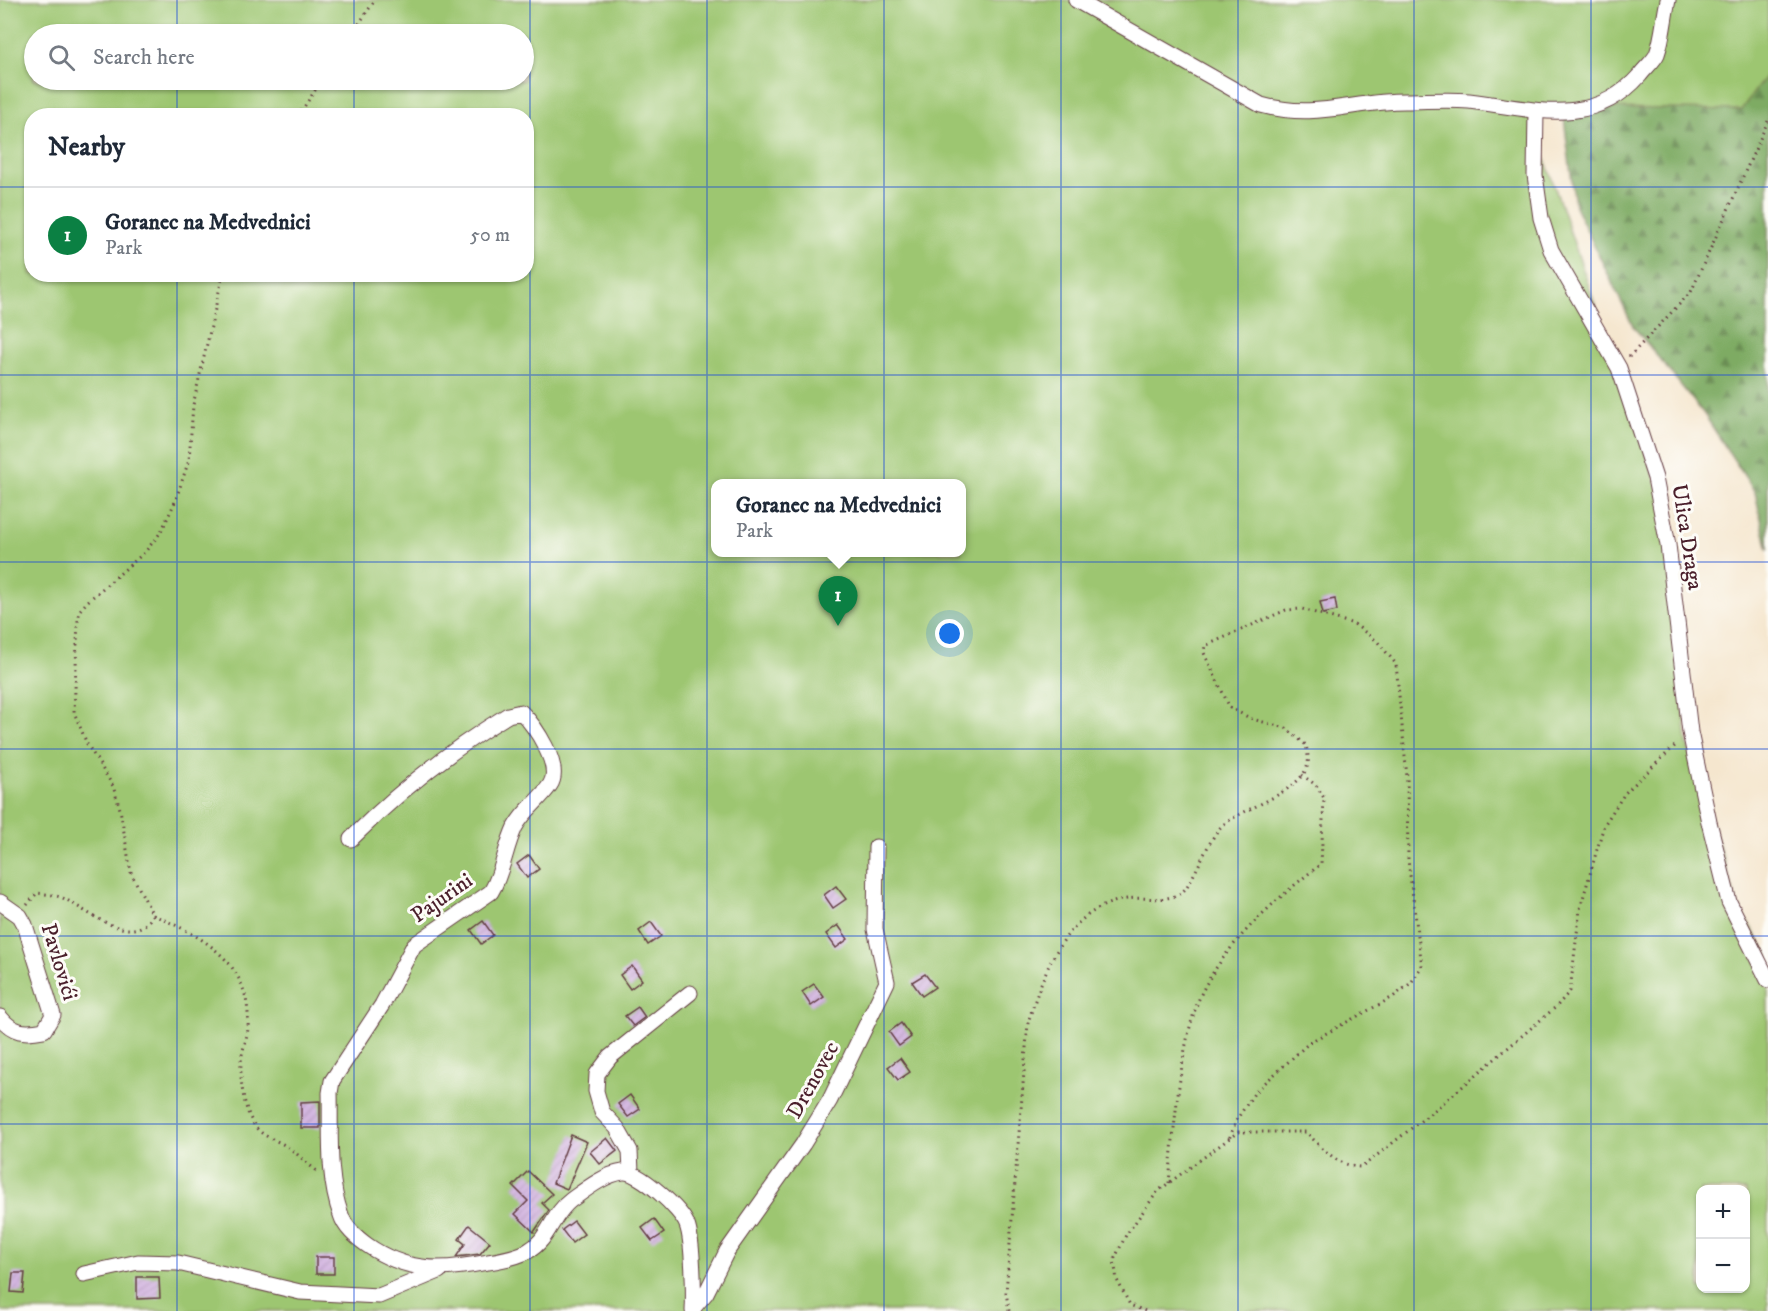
<!DOCTYPE html>
<meta charset="utf-8">
<style>
:root{--surface:#fff;--page:#f6f6f7;--text:#1f2937;--muted:#747a83;--line:#e0e1e3;--accent:#0b8043}
body{margin:0;font-family:"IM FELL DW Pica",serif;background:var(--page);color:var(--text)}
.controls{position:absolute;right:18px;bottom:18px;display:grid;overflow:hidden;border-radius:12px;box-shadow:0 2px 4px #0004}
.controls button{width:54px;height:54px;display:grid;place-items:center;padding:0;border:0;border-bottom:2px solid var(--line);background:var(--surface);color:var(--text);font:30px sans-serif}
.you{position:absolute;left:950px;top:634px;width:21px;height:21px;margin:-15px;border:4px solid #fff;border-radius:50%;background:#1a73e8;box-shadow:0 0 0 9px #1a73e833}
.badge{display:grid;place-items:center;width:39px;height:39px;border-radius:50%;background:var(--accent);color:#fff;font-size:20px;font-weight:700}
.pin{position:absolute;translate:-50% -50px;filter:drop-shadow(0 2px 3px #0008)}
.pin::after{content:'';position:absolute;top:32px;width:21px;height:18px;background:inherit;clip-path:polygon(0 0,100% 0,50% 100%)}
.popup{position:absolute;left:711px;top:479px;width:255px;height:78px;box-sizing:border-box;display:grid;place-content:center;border-radius:12px;background:var(--surface);filter:drop-shadow(0 2px 4px #0005);font-size:20px;white-space:nowrap;color:var(--muted)}
.popup b{font-size:22px;color:var(--text)}
.popup::after{content:'';position:absolute;left:50%;top:100%;margin-left:-12px;border:12px solid transparent;border-top-color:var(--surface)}
.list{margin:0;padding:0;list-style:none}
h2{display:flex;justify-content:space-between;align-items:center;height:78px;margin:0;padding:0 24px;font-size:26px}
h2 small{font-size:20px;font-weight:400;color:var(--muted)}
.list li{display:grid;grid-template-columns:39px 1fr auto;gap:18px;align-items:center;box-sizing:border-box;height:96px;padding:0 24px;border-top:2px solid var(--line)}
.list b{display:block;font-size:22px;white-space:nowrap}
.list p{margin:0;font-size:20px;white-space:nowrap;color:var(--muted)}
.list em{font-size:20px;font-style:normal;color:var(--muted)}
.icon{flex:none;width:33px;height:33px;fill:none;stroke:currentColor;stroke-width:2;stroke-linecap:round;stroke-linejoin:round}
.map{position:relative;flex:none;width:1768px;height:1311px;overflow:hidden}
.search{position:absolute;background:var(--surface);box-shadow:0 2px 4px #0004;left:24px;top:24px;width:510px;height:66px;display:flex;align-items:center;gap:15px;box-sizing:border-box;padding:0 21px;border-radius:33px;color:var(--muted);font-size:22px}
.panel{position:absolute;background:var(--surface);box-shadow:0 2px 4px #0004;left:24px;top:108px;width:510px;height:174px;border-radius:24px}
.map>svg:first-child{display:block}
.forest{fill:url(#forest-firs);stroke:#646547;stroke-width:1.5}
.green{fill:#9dc671;stroke:#74724e;stroke-width:1.5;fill-rule:evenodd}
.building{fill:url(#building-hatch)}
.lines{fill:none;stroke-linecap:round;stroke-linejoin:round}
.street-casing{stroke:#643d43;stroke-width:17}
.path{stroke:#643d43;stroke-width:3;stroke-dasharray:1.5 4.5;stroke-linecap:butt}
.street{stroke:#fff;stroke-width:15}
.grid{fill:none;stroke:#1d4ed8;stroke-width:1.5;stroke-opacity:0.55}
.labels{text-anchor:middle;dominant-baseline:central;stroke-width:6;stroke-linejoin:round;paint-order:stroke}
.street-label{font-size:22px;fill:#4a1f2b;stroke:#fdfcf7}
</style>
<div class="map">
<svg width="1768" height="1311" viewBox="0 0 1768 1311">
<defs>
<pattern id="forest-firs" width="22" height="20" patternUnits="userSpaceOnUse" patternTransform="scale(1.5)"><rect width="22" height="20" fill="#7eab63"/><path d="M5 1l3.5 6h-7zM16 11l3.5 6h-7z" fill="#698b52"/></pattern>
<pattern id="building-hatch" width="6" height="6" patternUnits="userSpaceOnUse" patternTransform="scale(1.5)"><rect width="6" height="6" fill="#d4b7e1"/><path d="M-1 1l2-2M0 6l6-6M5 7l2-2" fill="none" stroke="#b89dc1"/></pattern>
</defs>
<rect width="100%" height="100%" fill="#fdfcf7"/>
<filter id="ink" filterUnits="userSpaceOnUse"><feTurbulence type="fractalNoise" baseFrequency=".0167" numOctaves="2"/><feDisplacementMap in="SourceGraphic" scale="12" xChannelSelector="R" yChannelSelector="G"/><feConvolveMatrix kernelMatrix="1 2 1 2 8 2 1 2 1" color-interpolation-filters="sRGB"/></filter>
<filter id="wash" filterUnits="userSpaceOnUse"><feTurbulence type="fractalNoise" baseFrequency=".008" numOctaves="4" result="noise"/><feDisplacementMap in="SourceGraphic" scale="24" xChannelSelector="R" yChannelSelector="G"/><feGaussianBlur stdDeviation="1.35" result="paint"/><feColorMatrix in="noise" values="0 0 0 0 0 0 0 0 0 0 0 0 0 0 0 0 0 1.4 0 .05"/><feComposite in="paint" operator="in"/></filter>
<g filter="url(#wash)">
<rect width="100%" height="100%" fill="#f5e6ce"/>
<path class="forest" d="M 1768,0 L 1768,550 L 1755,492 L 1704,414 L 1633,326 L 1575,206 L 1564,118 Z"/>
<path class="green" d="M 0,0 L 1768,0 L 1768,73 L 1741,110 L 1527,107 L 1666,510 L 1687,743 L 1738,906 L 1768,955 L 1768,1311 L 0,1311 ZM 34,34 L 524,34 L 524,80 L 34,80 ZM 32,116 L 526,116 L 526,274 L 32,274 ZM 715,484 L 961,484 L 961,552 L 715,552 ZM 1700,1190 L 1746,1190 L 1746,1288 L 1700,1288 Z"/>
<g id="blocks">
<g class="building">
<path d="M 1335,599 L 1337,611 L 1323,614 L 1320,602 Z"/>
<path d="M 529,855 L 539,869 L 527,878 L 517,864 Z"/>
<path d="M 836,886 L 846,899 L 833,908 L 824,895 Z"/>
<path d="M 483,921 L 493,935 L 481,944 L 471,930 Z"/>
<path d="M 651,922 L 661,936 L 648,945 L 639,931 Z"/>
<path d="M 838,925 L 848,939 L 836,948 L 826,934 Z"/>
<path d="M 632,966 L 642,980 L 630,989 L 620,975 Z"/>
<path d="M 925,974 L 935,987 L 922,996 L 912,982 Z"/>
<path d="M 814,984 L 824,997 L 811,1006 L 802,992 Z"/>
<path d="M 638,1007 L 645,1017 L 633,1026 L 625,1016 Z"/>
<path d="M 901,1023 L 911,1037 L 899,1046 L 889,1032 Z"/>
<path d="M 900,1058 L 910,1072 L 898,1080 L 888,1067 Z"/>
<path d="M 630,1095 L 640,1109 L 628,1117 L 618,1104 Z"/>
<path d="M 320,1101 L 320,1128 L 301,1128 L 301,1102 Z"/>
<path d="M 571,1135 L 587,1142 L 567,1189 L 553,1183 Z"/>
<path d="M 607,1138 L 617,1151 L 600,1164 L 590,1152 Z"/>
<path d="M 528,1171 L 552,1194 L 542,1203 L 549,1210 L 534,1232 L 515,1214 L 528,1201 L 513,1186 Z"/>
<path d="M 654,1219 L 664,1233 L 652,1241 L 642,1228 Z"/>
<path d="M 574,1221 L 584,1234 L 572,1243 L 562,1230 Z"/>
<path d="M 469,1225 L 490,1242 L 480,1254 L 456,1257 L 465,1244 L 459,1239 Z"/>
<rect x="316" y="1257" width="18" height="17"/>
<path d="M 13,1273 L 25,1273 L 23,1293 L 11,1292 Z"/>
<path d="M 137,1277 L 159,1277 L 160,1298 L 137,1299 Z"/>
</g>
</g>
</g>
<g filter="url(#ink)">
<use href="#blocks" fill-opacity="0" stroke="#643d43" stroke-width="1.5"/>
<g class="lines">
<g class="street-casing">
<g id="street">
<path d="M 1076,0 L 1261,105 C 1317,120 1352,101 1405,101 C 1426,101 1448,99 1469,101 C 1531,108 1592,130 1640,75 C 1645,68 1654,61 1657,54 C 1663,38 1664,17 1668,0"/>
<path d="M 1536,112 L 1535,175 L 1541,218 L 1551,250 L 1619,368 L 1655,478 L 1668,545 L 1690,732 L 1709,822 L 1729,902 L 1768,980"/>
<path d="M 351,839 C 400,790 449,751 508,715 L 521,712 C 534,725 563,766 550,785 C 540,800 524,810 515,827 C 505,848 503,872 491,892 L 414,945 L 382,1005 L 332,1081 L 330,1093 C 331,1132 327,1177 341,1215 C 345,1228 356,1237 367,1245 C 407,1273 443,1271 488,1262 C 501,1260 517,1257 528,1251 C 549,1240 552,1214 571,1200 C 585,1190 605,1174 623,1172 C 638,1170 682,1210 687,1225 C 693,1240 694,1294 693,1311"/>
<path d="M 0,902 L 20,916 L 25,925 L 53,1015 L 44,1030 C 24,1034 13,1033 0,1017"/>
<path d="M 631,1172 L 630,1151 L 617,1128 L 602,1112 L 596,1091 L 597,1074 L 610,1057 L 690,993"/>
<path d="M 84,1274 L 138,1262 L 178,1263 L 300,1292 L 379,1296 L 439,1271"/>
<path d="M 694,1307 L 706,1293 L 727,1251 L 803,1144 L 830,1100 L 887,982 L 875,929 L 876,847"/>
</g>
</g>
<g class="path">
<path d="M 352,34 L 375,0"/>
<path d="M 298,116 L 322,80"/>
<path d="M 1629,357 L 1691,292 L 1768,121"/>
<path d="M 27,905 L 37,893 C 46,894 57,895 65,899 C 86,910 134,950 153,915 L 131,873 L 120,809 L 113,786 L 87,744 L 74,712 L 78,620 L 80,610 L 88,601 L 145,552 L 161,532 L 175,502 L 189,460 L 193,405 L 223,274"/>
<path d="M 153,915 C 205,937 252,963 248,1028 C 247,1040 241,1052 241,1064 C 240,1082 244,1111 255,1126 C 262,1137 278,1140 289,1148 C 299,1155 307,1164 317,1171"/>
<path d="M 1169,1183 C 1174,1131 1180,1036 1203,990 C 1229,940 1277,898 1321,864 L 1324,798 L 1316,785 L 1302,775"/>
<path d="M 1009,1311 L 1006,1292 L 1028,1023 C 1043,972 1066,908 1127,899 C 1144,896 1165,903 1181,893 C 1193,885 1209,835 1224,824 C 1244,808 1304,791 1308,763 C 1309,758 1307,750 1306,745 L 1286,728 L 1252,719 L 1230,708 L 1204,653 L 1205,646 L 1286,610 L 1302,609 L 1354,624 L 1377,641 L 1396,664 L 1407,777 L 1408,860 L 1422,966 L 1411,983 L 1393,997 L 1310,1042 L 1255,1092 L 1237,1119 L 1229,1139"/>
<path d="M 1145,1311 L 1130,1305 L 1117,1280 L 1114,1260 L 1126,1235 L 1158,1191 L 1238,1132 L 1306,1132 C 1322,1148 1338,1167 1362,1167 L 1436,1109 L 1557,1006 L 1570,991 L 1580,909 L 1604,825 L 1625,793 L 1678,743"/>
</g>
<use href="#street" class="street"/>
</g>
</g>
<path class="grid" d="M 177,0 L 177,34M 354,0 L 354,34M 530,0 L 530,1311M 707,0 L 707,1311M 884,0 L 884,1311M 1061,0 L 1061,1311M 1238,0 L 1238,1311M 1414,0 L 1414,1311M 1591,0 L 1591,1311M 177,80 L 177,116M 354,80 L 354,116M 0,187 L 32,187M 526,187 L 1768,187M 177,274 L 177,1311M 354,274 L 354,1311M 0,375 L 1768,375M 0,562 L 1768,562M 0,749 L 1768,749M 0,936 L 1768,936M 0,1124 L 1768,1124"/>
<g class="labels">
<g class="street-label">
<text transform="translate(1687 537) rotate(81)">Ulica Draga</text>
<text transform="translate(442 898) rotate(-35)">Pajurini</text>
<text transform="translate(59 962) rotate(73)">Pavlovići</text>
<text transform="translate(813 1080) rotate(-61)">Drenovec</text>
</g>
</g>
</svg>
<div class="controls">
<button>+</button>
<button>−</button>
</div>
<div class="you"></div>
<div class="pin badge" style="left:838px;top:626px">1</div>
<div class="popup"><b>Goranec na Medvednici</b>Park</div>
<div class="search"><svg class="icon" aria-label="search" viewBox="0 0 24 24"><circle cx="10" cy="10" r="6"/><path d="M15 15l6 6"/></svg>Search here</div>
<section class="panel">
<h2>Nearby<small></small></h2>
<ul class="list">
<li><span class="badge">1</span><div><b>Goranec na Medvednici</b><p>Park</p></div><em>50 m</em></li>
</ul>
</section>
</div>
